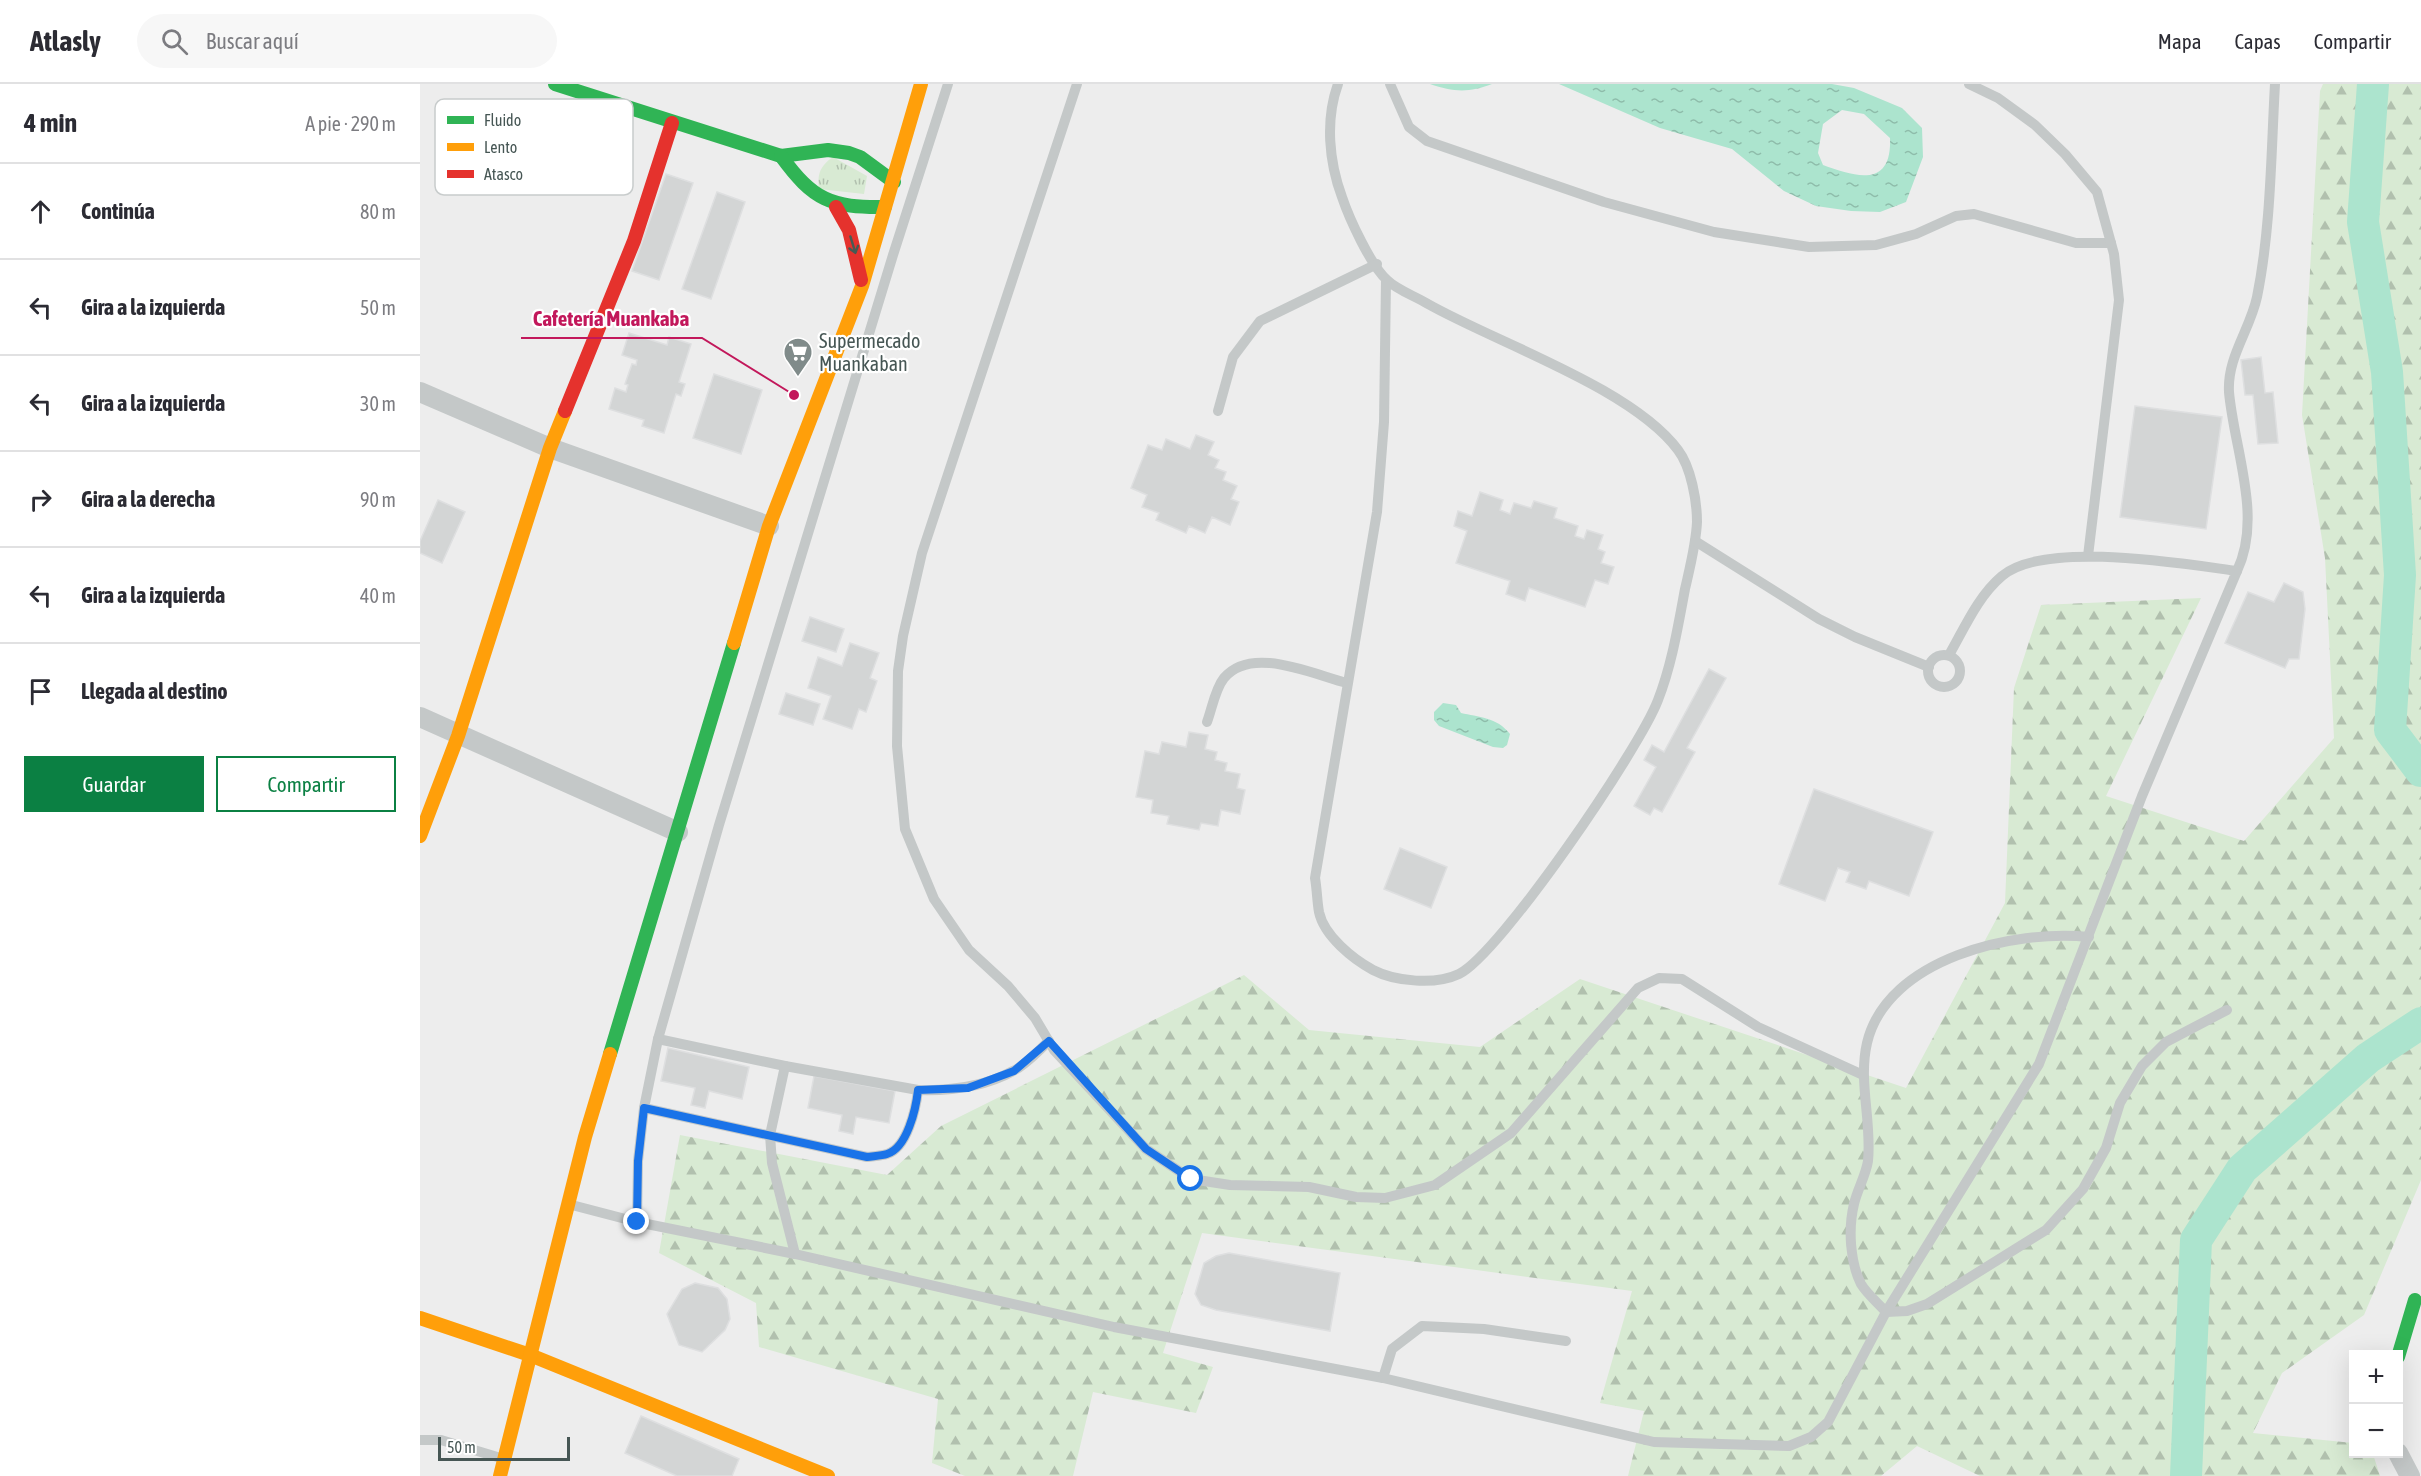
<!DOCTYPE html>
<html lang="es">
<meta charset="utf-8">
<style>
:root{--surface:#fff;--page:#f7f7f7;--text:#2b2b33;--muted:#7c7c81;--line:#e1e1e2;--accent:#0b8043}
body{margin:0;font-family:"Asap Condensed",sans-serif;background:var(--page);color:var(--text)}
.controls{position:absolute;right:18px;bottom:18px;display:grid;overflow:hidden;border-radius:0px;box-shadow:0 6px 24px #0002}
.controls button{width:54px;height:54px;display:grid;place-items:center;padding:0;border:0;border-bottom:2px solid var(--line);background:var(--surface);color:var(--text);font:30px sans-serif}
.scale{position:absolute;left:18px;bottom:15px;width:132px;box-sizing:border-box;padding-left:6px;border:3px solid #465654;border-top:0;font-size:16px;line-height:21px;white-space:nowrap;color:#465654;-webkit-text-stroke:4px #fff;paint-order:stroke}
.stop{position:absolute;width:18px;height:18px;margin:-14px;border:4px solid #1a73e8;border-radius:50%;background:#fff}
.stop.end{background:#1a73e8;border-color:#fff;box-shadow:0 2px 6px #0008}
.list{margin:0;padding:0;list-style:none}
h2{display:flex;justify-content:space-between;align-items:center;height:78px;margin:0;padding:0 24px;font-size:26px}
h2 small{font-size:20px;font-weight:400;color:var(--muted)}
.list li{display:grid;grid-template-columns:39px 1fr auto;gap:18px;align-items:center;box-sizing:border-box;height:96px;padding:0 24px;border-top:2px solid var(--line)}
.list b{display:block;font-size:22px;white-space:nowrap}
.list em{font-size:20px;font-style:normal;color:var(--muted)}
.actions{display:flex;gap:12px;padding:18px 24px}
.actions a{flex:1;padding:14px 0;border:2px solid var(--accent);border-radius:0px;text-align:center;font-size:21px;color:var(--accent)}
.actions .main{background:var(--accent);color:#fff}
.icon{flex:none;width:33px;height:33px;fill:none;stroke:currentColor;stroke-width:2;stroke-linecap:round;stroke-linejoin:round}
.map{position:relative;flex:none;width:2001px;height:1392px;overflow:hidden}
header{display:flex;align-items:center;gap:36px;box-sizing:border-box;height:84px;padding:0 30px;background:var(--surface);border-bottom:2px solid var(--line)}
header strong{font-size:28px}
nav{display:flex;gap:33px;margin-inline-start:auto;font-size:21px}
.search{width:420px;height:54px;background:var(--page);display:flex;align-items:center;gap:15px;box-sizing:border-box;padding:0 21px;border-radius:33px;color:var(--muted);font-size:22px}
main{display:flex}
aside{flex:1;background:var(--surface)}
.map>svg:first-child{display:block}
.forest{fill:url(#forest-firs)}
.park{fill:url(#park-tufts)}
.water{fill:url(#water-ripples);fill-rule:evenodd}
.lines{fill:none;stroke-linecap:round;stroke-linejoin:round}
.river{stroke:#ace4ce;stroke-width:32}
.building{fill:#d3d5d5;stroke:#dedfe0;stroke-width:1.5}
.lane{stroke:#c4c8c8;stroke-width:10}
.street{stroke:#c4c8c8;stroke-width:20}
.fast{stroke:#30b455;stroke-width:14}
.slow{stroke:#ff9f0a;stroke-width:14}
.jam{stroke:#e5322d;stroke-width:14}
.oneway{stroke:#455b54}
.route{stroke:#1a73e8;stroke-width:8}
.labels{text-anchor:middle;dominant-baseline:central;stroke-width:4.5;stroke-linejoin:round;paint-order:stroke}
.poi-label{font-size:20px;fill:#465654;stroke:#fff;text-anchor:start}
.key{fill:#fff;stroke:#c8cccc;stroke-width:1.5}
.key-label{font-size:16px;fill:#465654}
.leader{fill:none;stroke:#c2185b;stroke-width:2}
.callout-dot{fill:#c2185b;stroke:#fff;stroke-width:2}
.callout-label{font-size:21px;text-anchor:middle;font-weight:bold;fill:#c2185b;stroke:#fff;stroke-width:4.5;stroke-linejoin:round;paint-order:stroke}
</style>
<header>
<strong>Atlasly</strong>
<div class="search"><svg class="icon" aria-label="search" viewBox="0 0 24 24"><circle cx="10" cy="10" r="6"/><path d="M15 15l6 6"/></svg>Buscar aquí</div>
<nav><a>Mapa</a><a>Capas</a><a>Compartir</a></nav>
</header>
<main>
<aside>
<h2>4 min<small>A pie · 290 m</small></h2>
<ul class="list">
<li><svg class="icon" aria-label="ahead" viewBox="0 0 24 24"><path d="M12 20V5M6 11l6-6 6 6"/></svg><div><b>Continúa</b></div><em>80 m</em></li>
<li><svg class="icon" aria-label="left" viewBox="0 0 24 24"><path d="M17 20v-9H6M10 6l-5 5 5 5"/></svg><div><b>Gira a la izquierda</b></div><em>50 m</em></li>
<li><svg class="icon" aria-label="left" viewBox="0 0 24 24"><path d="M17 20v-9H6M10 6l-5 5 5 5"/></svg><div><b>Gira a la izquierda</b></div><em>30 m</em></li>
<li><svg class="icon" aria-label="right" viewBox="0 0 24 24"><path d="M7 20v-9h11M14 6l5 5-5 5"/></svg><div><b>Gira a la derecha</b></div><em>90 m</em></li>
<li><svg class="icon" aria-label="left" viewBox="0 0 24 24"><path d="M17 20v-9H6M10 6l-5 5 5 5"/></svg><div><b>Gira a la izquierda</b></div><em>40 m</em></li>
<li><svg class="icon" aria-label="arrive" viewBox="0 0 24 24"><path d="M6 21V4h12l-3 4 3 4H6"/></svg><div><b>Llegada al destino</b></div></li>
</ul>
<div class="actions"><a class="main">Guardar</a><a>Compartir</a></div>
</aside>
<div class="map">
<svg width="2001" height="1392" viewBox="0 0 2001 1392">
<defs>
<pattern id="forest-firs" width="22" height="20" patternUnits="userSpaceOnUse" patternTransform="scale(1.5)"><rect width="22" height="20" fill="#d8ead3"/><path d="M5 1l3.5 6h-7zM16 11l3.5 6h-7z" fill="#b1c0ae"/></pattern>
<pattern id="park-tufts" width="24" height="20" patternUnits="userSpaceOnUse" patternTransform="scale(1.5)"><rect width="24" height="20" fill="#d8ead3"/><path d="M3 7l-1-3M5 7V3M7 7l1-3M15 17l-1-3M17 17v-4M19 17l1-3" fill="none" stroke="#b1c0ae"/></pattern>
<pattern id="water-ripples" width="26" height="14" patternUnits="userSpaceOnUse" patternTransform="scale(1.5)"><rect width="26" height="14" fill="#ace4ce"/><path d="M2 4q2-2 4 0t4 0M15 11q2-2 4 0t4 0" fill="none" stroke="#8ebcaa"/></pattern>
</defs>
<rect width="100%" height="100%" fill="#ededed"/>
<path class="forest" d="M 1903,0 L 2001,0 L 2001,1096 L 1944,1231 L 1862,1289 L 1833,1349 L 1933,1359 L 1934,1370 L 1953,1370 L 1960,1392 L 1560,1392 L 1497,1362 L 1461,1392 L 1208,1392 L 1224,1327 L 1180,1319 L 1212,1207 L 782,1149 L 743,1269 L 793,1283 L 776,1329 L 673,1308 L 653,1392 L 545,1392 L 512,1379 L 518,1315 L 339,1263 L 336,1219 L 239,1169 L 260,1051 L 467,1091 L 521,1042 L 824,891 L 889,946 L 1060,963 L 1160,895 L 1486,1004 L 1585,819 L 1594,604 L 1621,521 L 1781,514 L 1686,712 L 1824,757 L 1914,654 L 1905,474 L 1882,331 L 1900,7 Z"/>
<path class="park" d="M 413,73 L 447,92 L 444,110 L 399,105 C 397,90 400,82 413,73 Z"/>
<g class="water">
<path d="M 1010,0 L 1072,0 C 1049,9 1033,8 1010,0 Z"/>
<path d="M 1139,0 L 1412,0 L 1434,4 L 1482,24 L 1502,44 L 1503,73 L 1486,118 L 1460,128 L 1431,127 L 1396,122 L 1364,107 L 1312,65 L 1240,44 ZM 1422,26 L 1444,30 L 1470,54 C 1472,104 1436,93 1403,81 L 1398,69 L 1403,40 Z"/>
<path d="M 1023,619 L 1036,621 L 1041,629 C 1058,633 1077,633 1090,650 L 1087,661 L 1083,664 L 1073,663 L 1019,642 L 1014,636 L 1014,628 Z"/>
</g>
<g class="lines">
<g class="river">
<path d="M 1953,0 L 1943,138 L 1967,288 L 1980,491 L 1970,646 L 2001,687"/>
<path d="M 1766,1392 L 1776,1156 L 1822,1085 L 1948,974 L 2001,939"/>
</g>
</g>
<g class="building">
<path d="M 246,90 L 273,99 L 239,196 L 212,187 Z"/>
<path d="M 297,108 L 325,118 L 291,215 L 262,205 Z"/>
<path d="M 209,249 L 247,261 L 249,253 L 271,260 L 259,298 L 265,300 L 261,312 L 256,310 L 244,349 L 222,342 L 224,336 L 189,325 L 195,304 L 206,308 L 208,301 L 205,300 L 212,280 L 216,281 L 217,276 L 202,271 Z"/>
<path d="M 1841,273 L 1845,309 L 1853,308 L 1858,359 L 1838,360 L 1833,311 L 1825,311 L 1821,276 Z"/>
<path d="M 294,290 L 342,306 L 321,370 L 273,354 Z"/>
<path d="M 1715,322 L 1802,333 L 1786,445 L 1700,433 Z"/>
<path d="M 776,351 L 794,358 L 788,371 L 799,376 L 795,384 L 806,388 L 803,396 L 817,402 L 811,415 L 819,418 L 810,441 L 792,433 L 785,449 L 769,442 L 766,449 L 736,436 L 739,429 L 722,423 L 727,411 L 711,404 L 728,361 L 742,366 L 746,355 L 770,365 Z"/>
<path d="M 1060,408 L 1083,416 L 1080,426 L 1090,430 L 1094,419 L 1111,424 L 1114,417 L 1137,424 L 1134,434 L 1158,442 L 1155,452 L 1164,455 L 1167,446 L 1183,451 L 1178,465 L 1185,468 L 1181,479 L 1194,483 L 1188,500 L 1175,496 L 1165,523 L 1109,504 L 1105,517 L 1086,510 L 1090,497 L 1036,479 L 1047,447 L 1034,442 L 1038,427 L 1052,432 Z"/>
<path d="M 18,416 L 45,428 L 22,479 L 0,469 L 0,457 Z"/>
<path d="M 1864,499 L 1883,508 L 1885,525 L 1879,575 L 1869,575 L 1865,584 L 1805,559 L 1828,508 L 1854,518 Z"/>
<path d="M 390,533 L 424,545 L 416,568 L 382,557 Z"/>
<path d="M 430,559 L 459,569 L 450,594 L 457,597 L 446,628 L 439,625 L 432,645 L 403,635 L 411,612 L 388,604 L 398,573 L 422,582 Z"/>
<path d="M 1289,585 L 1306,594 L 1267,664 L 1275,668 L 1242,728 L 1234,724 L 1230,731 L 1214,722 L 1236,683 L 1224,676 L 1232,661 L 1244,668 Z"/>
<path d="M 366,609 L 400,620 L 393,641 L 359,630 Z"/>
<path d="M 769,648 L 788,651 L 785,665 L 797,668 L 795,676 L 807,679 L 805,687 L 820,690 L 817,704 L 825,706 L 820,730 L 801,726 L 798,742 L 781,739 L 779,746 L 747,740 L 749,732 L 731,729 L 733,716 L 716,713 L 725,667 L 739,670 L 742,658 L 766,663 Z"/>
<path d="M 1394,705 L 1513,748 L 1489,812 L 1449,797 L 1446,805 L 1426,798 L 1430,788 L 1418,784 L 1405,817 L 1359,800 Z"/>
<path d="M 980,764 L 1027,783 L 1011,824 L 964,805 Z"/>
<path d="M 248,964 L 329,983 L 322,1015 L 289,1007 L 285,1024 L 271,1021 L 275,1004 L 241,997 Z"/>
<path d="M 394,992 L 475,1007 L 469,1039 L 436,1033 L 433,1050 L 419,1047 L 422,1031 L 388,1024 Z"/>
<path d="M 809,1169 L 920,1189 L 910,1247 L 796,1226 L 781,1221 L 775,1210 L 784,1179 L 796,1172 Z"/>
<path d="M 275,1199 L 298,1204 L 307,1215 L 310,1235 L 305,1246 L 282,1268 L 259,1261 L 247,1230 L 262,1205 Z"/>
<path d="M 221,1332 L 319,1375 L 312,1392 L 257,1392 L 205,1369 Z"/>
</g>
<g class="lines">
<g class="lane">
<path d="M 657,0 L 502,469 L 483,552 L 478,587 L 477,662 L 485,745 L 514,815 L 549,866 L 588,902 L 615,934 L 634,966 L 726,1065 L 771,1095 L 810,1101 L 889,1103 L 936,1113 L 965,1114 L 1015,1101 L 1091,1049 L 1218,904 L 1239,894 L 1262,895 L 1338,943 L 1443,991"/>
<path d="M 918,0 C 905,36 909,78 922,113 C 929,134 951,182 967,196 C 977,206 995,212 1008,220 C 1077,259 1212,304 1258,366 C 1271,383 1277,417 1277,438 C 1276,460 1270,483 1265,505 C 1258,542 1252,580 1238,616 C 1220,664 1080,870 1039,890 C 1016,901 976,898 953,886 C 933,875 904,852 899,828 C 897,817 897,805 895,794 L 957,428 L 964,338 L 966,196"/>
<path d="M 970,0 L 989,43 L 1007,57 L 1184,118 L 1294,148 L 1389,163 L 1456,161 L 1496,150 L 1536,132 L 1554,130 L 1656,159 L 1691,159"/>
<path d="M 1549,0 L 1578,14 L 1615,41 L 1645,70 L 1677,108 L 1694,170 L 1699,216 L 1668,472"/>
<path d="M 798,327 L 813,273 L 840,237 L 957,180"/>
<path d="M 1275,457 L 1399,535 L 1435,553 L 1509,583"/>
<path d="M 1817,487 C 1843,433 1814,365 1809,308 C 1807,273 1830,246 1837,213 C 1851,144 1851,70 1855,0"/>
<circle cx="1524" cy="587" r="16"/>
<path d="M 787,638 C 792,625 795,605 804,594 C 831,561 892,590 927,599"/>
<path d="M 1669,853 C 1595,845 1467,874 1447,959 C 1438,998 1452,1037 1448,1077 C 1446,1091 1437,1106 1434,1120 C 1428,1145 1430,1178 1441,1200 C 1447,1210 1458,1219 1466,1228 L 1487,1227 L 1507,1220 L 1626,1146 L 1663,1105 L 1686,1064 L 1700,1019 L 1722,982 L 1746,958 L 1807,926"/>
<path d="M 238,955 L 365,982 L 498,1006 C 530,1007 564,1003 593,987 C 606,981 618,967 629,957"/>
<path d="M 365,982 L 350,1051 L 352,1079 L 375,1170"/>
<path d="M 224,1024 L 447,1073 C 453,1072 461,1072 467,1070 C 487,1064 496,1025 498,1006"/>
<path d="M 148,1120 L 217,1138 L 375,1170 L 694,1243 L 963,1294 L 1234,1358 L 1369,1362 L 1391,1353 L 1408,1338 L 1466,1228 L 1619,980 L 1722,712 L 1817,487 C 1764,480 1624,456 1582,492 C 1558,512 1544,545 1529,571"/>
<path d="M 217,1138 L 218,1077 L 224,1024 L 238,955 L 299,741 L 473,171 L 528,0"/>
<path d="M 963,1294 L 972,1265 L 1002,1242 L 1064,1245 L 1146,1257"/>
<path d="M 0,1356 L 21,1356 L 84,1375"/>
</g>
<g class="street">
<path d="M 0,308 L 130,364 L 349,442"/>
<path d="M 0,633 L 258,748"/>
<path d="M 1978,1369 L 1990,1392"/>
</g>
<g class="fast">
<path d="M 135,0 L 361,72 L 408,66 L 429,69 L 440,73 L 474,98"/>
<path d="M 361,72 C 393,116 411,124 465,123"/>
<path d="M 190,970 L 314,559"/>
<path d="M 1978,1273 L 1995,1216"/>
</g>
<g class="slow">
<path d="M 314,559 L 349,442 L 442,202 L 501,0"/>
<path d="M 0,752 L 38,652 L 130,364 L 145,327"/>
<path d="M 0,1234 L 110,1271 L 408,1392"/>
<path d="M 80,1392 L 165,1053 L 190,970"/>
</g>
<g class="jam">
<path d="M 416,123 L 429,146 L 441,196"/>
<path d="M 145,327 L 214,157 L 252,39"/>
</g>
</g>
<defs><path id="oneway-shaft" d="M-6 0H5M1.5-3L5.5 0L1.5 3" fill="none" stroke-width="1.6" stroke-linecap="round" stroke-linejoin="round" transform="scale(1.5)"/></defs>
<use class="oneway" href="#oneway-shaft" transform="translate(433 161) rotate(73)"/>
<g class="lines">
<path class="route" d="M 217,1138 L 218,1077 L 224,1024 L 447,1073 C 453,1072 461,1072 467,1070 C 487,1064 496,1025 498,1006 L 548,1004 L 594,987 L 629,957 L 726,1065 L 771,1095"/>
</g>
<defs>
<g id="supermarket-pin" transform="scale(1.5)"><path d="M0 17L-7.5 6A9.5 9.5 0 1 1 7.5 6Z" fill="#808b8a" stroke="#fff"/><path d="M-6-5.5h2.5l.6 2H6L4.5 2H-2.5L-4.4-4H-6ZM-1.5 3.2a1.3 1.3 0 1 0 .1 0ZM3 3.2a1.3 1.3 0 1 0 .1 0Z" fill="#fff"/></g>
</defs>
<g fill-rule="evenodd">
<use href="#supermarket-pin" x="378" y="268"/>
</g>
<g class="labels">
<g class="poi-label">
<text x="399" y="256">Supermecado<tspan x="399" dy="23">Muankaban</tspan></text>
</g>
</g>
<rect x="15" y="15" width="198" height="96" rx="9" class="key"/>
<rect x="27" y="32" width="27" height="8" fill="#30b455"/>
<rect x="27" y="59" width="27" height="8" fill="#ff9f0a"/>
<rect x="27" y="86" width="27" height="8" fill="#e5322d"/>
<g class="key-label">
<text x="64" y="42">Fluido</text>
<text x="64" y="69">Lento</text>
<text x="64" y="96">Atasco</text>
</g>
<path class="leader" d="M374 311L282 254H101"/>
<circle class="callout-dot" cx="374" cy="311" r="6"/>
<g class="callout-label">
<text x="191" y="242">Cafetería Muankaba</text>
</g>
</svg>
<div class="controls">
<button>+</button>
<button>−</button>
</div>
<div class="scale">50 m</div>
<div class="stop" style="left:771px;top:1095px"></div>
<div class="stop end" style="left:217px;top:1138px"></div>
</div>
</main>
